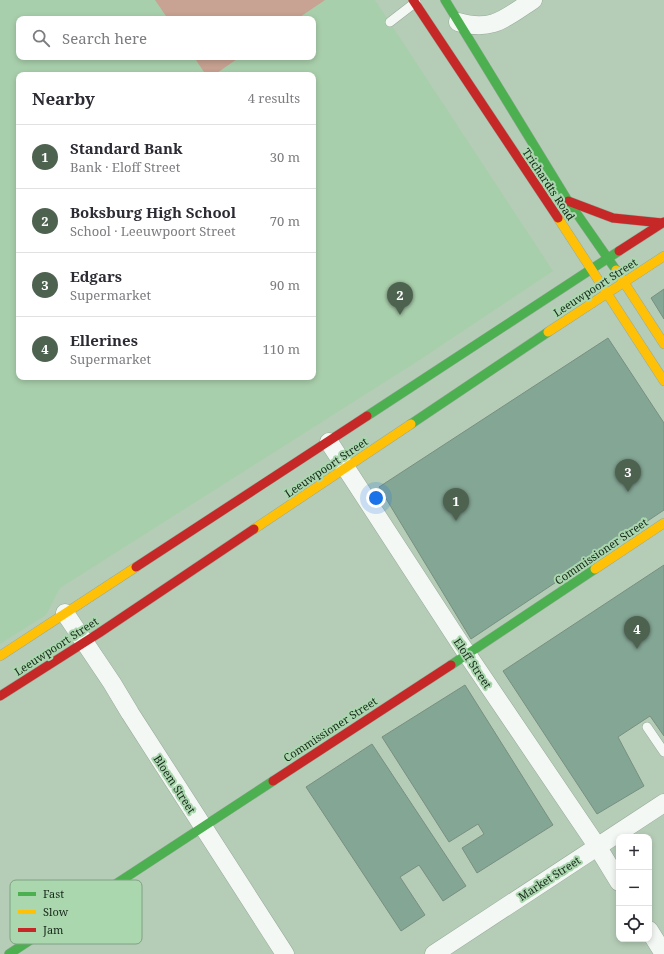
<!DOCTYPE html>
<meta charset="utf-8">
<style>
:root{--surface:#fff;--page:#f7f7f7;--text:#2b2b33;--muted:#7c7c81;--line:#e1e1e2;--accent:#4e6250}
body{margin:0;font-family:"Noto Serif",serif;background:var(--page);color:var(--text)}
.controls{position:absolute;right:12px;bottom:12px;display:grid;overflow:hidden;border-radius:8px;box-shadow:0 2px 6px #0003}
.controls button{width:36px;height:36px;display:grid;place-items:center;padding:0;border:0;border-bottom:1px solid var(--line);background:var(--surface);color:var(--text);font:20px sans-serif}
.you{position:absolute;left:376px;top:498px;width:14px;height:14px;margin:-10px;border:3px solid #fff;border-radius:50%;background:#1a73e8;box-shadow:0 0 0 6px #1a73e833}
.badge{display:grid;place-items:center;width:26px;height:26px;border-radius:50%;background:var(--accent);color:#fff;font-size:13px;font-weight:700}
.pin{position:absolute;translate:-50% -33px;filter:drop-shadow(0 1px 2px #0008)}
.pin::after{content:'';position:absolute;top:21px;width:14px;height:12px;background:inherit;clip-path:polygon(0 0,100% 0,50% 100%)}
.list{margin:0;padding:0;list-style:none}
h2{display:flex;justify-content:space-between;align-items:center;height:52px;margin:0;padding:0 16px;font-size:17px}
h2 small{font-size:13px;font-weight:400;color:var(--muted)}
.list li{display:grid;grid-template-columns:26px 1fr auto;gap:12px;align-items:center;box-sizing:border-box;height:64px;padding:0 16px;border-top:1px solid var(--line)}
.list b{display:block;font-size:15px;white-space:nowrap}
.list p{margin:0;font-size:13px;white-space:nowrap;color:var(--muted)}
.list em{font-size:13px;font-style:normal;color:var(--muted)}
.icon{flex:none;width:22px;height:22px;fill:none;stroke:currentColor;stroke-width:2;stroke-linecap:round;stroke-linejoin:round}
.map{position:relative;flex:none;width:664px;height:954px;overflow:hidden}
.search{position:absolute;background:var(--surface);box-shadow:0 2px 6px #0003;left:16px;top:16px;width:300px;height:44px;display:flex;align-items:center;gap:10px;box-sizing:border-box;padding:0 14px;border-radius:8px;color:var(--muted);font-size:15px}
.panel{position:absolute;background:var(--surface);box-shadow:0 2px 6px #0003;left:16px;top:72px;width:300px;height:308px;border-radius:8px}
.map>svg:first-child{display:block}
.built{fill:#a8cfab;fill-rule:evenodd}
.green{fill:#c8a292}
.building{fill:#84a695;stroke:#788f81}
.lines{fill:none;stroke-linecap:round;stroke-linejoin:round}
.lane-casing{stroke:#98ab9a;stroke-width:10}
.street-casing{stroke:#98ab9a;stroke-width:19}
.fast-casing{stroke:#98ab9a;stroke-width:10}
.slow-casing{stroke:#98ab9a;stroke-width:10}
.jam-casing{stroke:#98ab9a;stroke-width:10}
.lane{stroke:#f4f8f4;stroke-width:9}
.street{stroke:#f4f8f4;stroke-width:18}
.fast{stroke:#4caf50;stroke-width:9}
.slow{stroke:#ffc107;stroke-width:9}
.jam{stroke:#c62828;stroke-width:9}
.labels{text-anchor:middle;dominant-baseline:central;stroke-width:4;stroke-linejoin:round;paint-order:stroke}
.street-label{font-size:11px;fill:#172819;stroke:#abd7af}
.key{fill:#abd7af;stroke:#7fa282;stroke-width:1}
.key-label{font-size:11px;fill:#172819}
</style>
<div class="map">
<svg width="664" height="954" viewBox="0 0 664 954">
<rect width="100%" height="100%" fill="#b5cdb7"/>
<path class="built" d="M 0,0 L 375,0 L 553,271 L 421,359 L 60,588 L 46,615 L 0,644 ZM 19,19 L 313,19 L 313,57 L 19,57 ZM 19,75 L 313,75 L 313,377 L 19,377 Z"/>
<g class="green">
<path d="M 155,0 L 325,0 L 297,19 L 168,19 Z"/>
<path d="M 194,57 L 240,57 L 214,75 L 206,75 Z"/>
</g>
<g class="building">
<path d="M 664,289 L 664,319 L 651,298 Z"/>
<path d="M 608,338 L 664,423 L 664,510 L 471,639 L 379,487 Z"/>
<path d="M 664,565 L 664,736 L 650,716 L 618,737 L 644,786 L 597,814 L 503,671 Z"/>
<path d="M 465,685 L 553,825 L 477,873 L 462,848 L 484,834 L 478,824 L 449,842 L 382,737 Z"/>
<path d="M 372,744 L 466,886 L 443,901 L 419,865 L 400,877 L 425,915 L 401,931 L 306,787 Z"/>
</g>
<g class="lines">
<g class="lane-casing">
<g id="lane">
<path d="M 390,22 L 416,2"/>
<path d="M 647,727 L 664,752"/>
</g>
</g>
<g class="street-casing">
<g id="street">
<path d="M 458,22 C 493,32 505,18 533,0"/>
<path d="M 329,442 L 467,654 L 597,846 L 619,882"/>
<path d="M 65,613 L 112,683 L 130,713 L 285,954"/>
<path d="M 649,930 L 664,954"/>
<path d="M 434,954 L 664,803"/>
</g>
</g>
<g class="fast-casing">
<g id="fast">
<path d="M 445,0 L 568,201 L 616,270"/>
<path d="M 367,416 L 619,251"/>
<path d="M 411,424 L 548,332"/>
<path d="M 451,665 L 595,569"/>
<path d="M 9,954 L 273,781"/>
</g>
</g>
<g class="slow-casing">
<g id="slow">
<path d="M 558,218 L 664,381"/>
<path d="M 616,270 L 664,344"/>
<path d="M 548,332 L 664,256"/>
<path d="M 254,529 L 411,424"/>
<path d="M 595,569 L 664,523"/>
<path d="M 0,656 L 136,567"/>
</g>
</g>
<g class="jam-casing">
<g id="jam">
<path d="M 413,0 L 558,218"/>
<path d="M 568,201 L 613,218 L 662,223"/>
<path d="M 619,251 L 664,222"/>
<path d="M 136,567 L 367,416"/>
<path d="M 0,696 L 99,633 L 254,529"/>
<path d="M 273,781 L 451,665"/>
</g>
</g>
<use href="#lane" class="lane"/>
<use href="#street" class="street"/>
<use href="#fast" class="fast"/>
<use href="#slow" class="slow"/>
<use href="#jam" class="jam"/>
</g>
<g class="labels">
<g class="street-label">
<text transform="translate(549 184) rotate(56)">Trichardts Road</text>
<text transform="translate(595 287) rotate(-33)">Leeuwpoort Street</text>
<text transform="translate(326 467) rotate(-34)">Leeuwpoort Street</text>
<text transform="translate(601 551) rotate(-34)">Commissioner Street</text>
<text transform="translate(56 646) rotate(-33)">Leeuwpoort Street</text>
<text transform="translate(473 663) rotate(56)">Eloff Street</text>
<text transform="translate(330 729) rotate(-33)">Commissioner Street</text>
<text transform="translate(175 784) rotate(57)">Bloem Street</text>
<text transform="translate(549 878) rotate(-33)">Market Street</text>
</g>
</g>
<rect x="10" y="880" width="132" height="64" rx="6" class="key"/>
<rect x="18" y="892" width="18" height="4" fill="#4caf50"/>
<rect x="18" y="910" width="18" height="4" fill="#ffc107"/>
<rect x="18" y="928" width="18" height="4" fill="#c62828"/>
<g class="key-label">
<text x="43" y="898">Fast</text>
<text x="43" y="916">Slow</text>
<text x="43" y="934">Jam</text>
</g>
</svg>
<div class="controls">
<button>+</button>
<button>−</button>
<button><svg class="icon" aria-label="locate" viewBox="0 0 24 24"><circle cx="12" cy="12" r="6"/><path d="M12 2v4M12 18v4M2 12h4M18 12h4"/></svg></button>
</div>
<div class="you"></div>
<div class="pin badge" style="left:456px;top:521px">1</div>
<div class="pin badge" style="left:400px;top:315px">2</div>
<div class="pin badge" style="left:628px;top:492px">3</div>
<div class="pin badge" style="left:637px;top:649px">4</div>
<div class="search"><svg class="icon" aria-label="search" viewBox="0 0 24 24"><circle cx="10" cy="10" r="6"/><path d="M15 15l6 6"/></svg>Search here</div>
<section class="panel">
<h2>Nearby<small>4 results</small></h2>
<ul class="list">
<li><span class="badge">1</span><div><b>Standard Bank</b><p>Bank · Eloff Street</p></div><em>30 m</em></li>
<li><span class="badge">2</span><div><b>Boksburg High School</b><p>School · Leeuwpoort Street</p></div><em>70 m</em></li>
<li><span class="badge">3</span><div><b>Edgars</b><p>Supermarket</p></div><em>90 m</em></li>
<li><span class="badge">4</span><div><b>Ellerines</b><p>Supermarket</p></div><em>110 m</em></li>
</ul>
</section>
</div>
